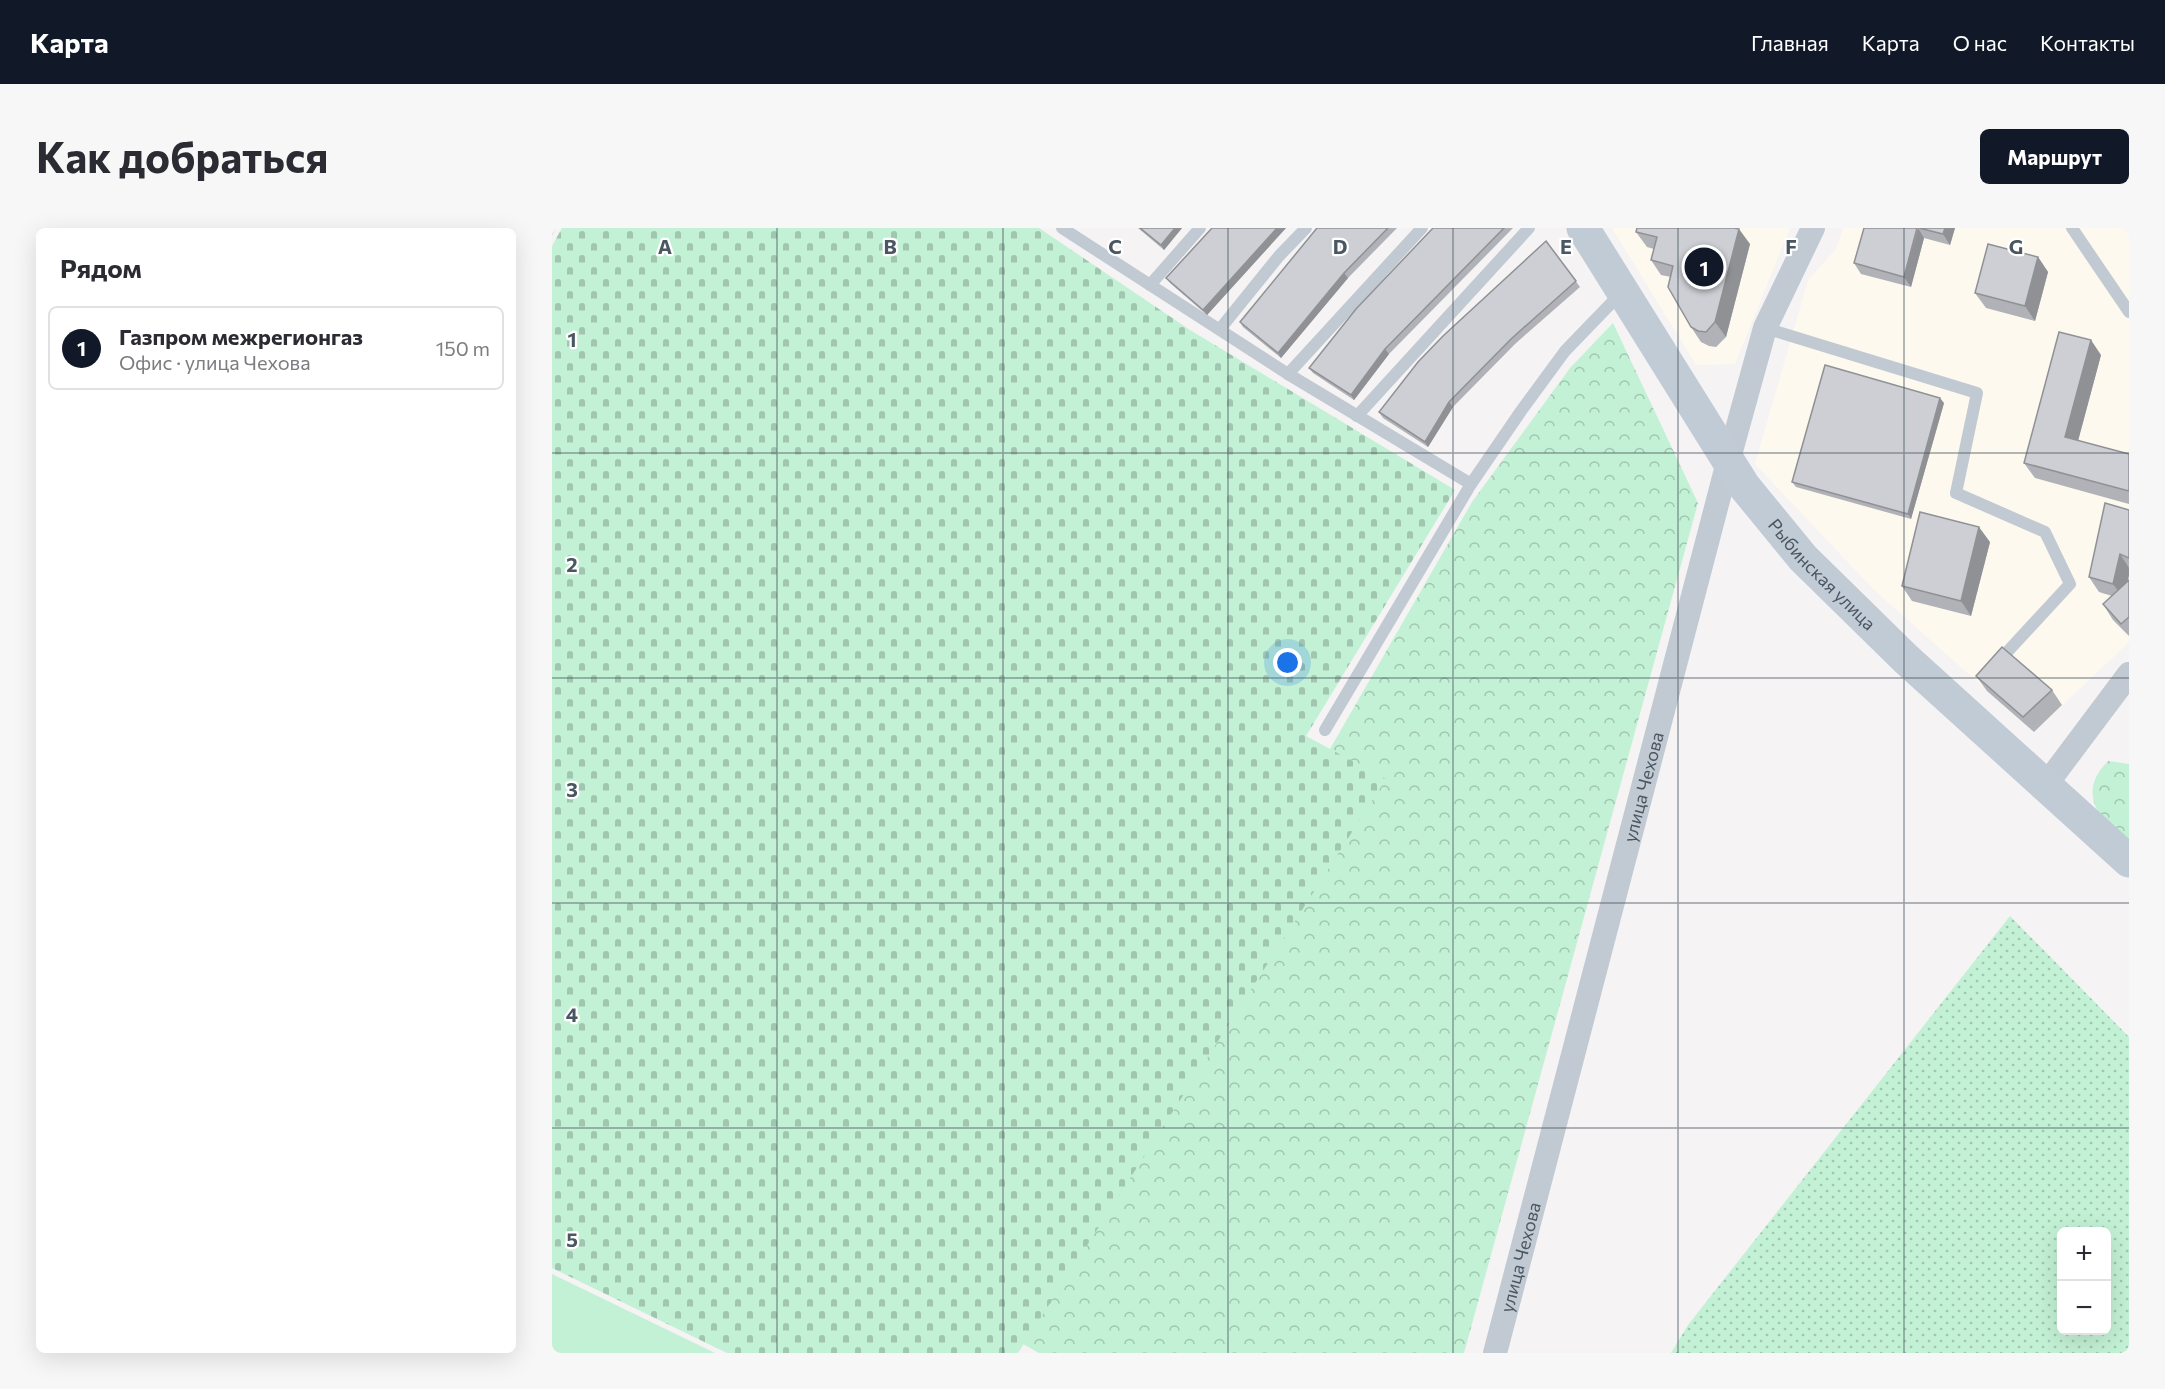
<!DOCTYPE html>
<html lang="ru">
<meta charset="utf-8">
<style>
:root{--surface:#fff;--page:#f7f7f7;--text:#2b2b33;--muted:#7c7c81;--line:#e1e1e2;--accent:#111827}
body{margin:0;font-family:Commissioner,sans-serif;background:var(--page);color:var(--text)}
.controls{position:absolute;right:18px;bottom:18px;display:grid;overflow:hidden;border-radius:9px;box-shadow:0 6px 24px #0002}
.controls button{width:54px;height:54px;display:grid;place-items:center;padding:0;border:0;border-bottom:2px solid var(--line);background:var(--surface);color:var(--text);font:30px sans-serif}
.you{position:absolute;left:736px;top:435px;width:21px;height:21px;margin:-15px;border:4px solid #fff;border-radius:50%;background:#1a73e8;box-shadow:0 0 0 9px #1a73e833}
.badge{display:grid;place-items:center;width:39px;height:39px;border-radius:50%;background:var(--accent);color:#fff;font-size:20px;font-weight:700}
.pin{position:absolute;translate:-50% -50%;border:3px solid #fff;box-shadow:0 2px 6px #0006}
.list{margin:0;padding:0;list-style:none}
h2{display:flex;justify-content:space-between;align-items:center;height:78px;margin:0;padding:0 24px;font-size:26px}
h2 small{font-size:20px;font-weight:400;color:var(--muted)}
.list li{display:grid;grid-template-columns:39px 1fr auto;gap:18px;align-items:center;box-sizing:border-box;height:84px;margin:0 12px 12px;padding:0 12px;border:2px solid var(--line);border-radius:9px}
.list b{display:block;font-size:22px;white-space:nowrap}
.list p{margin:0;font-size:20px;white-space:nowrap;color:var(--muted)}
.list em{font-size:20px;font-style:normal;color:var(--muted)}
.map{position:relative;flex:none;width:1577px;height:1125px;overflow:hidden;border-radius:9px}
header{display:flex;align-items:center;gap:36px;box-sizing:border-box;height:84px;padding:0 30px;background:var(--accent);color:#fff}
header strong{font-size:28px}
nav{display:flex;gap:33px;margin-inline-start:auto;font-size:21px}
.intro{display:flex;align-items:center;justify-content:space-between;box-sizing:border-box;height:144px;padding:0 36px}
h1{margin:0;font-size:42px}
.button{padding:15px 27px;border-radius:9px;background:var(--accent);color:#fff;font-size:21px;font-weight:700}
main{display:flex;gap:36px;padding:0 36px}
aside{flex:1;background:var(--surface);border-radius:9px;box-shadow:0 6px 24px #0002}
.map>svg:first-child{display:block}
.commercial{fill:#fdf9ef}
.green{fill:#c3f1d5}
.forest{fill:url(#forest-crowns)}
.cemetery{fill:url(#cemetery-stones)}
.garden{fill:url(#garden-dots);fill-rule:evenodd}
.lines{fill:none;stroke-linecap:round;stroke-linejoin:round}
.lane{stroke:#c1cad2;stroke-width:12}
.street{stroke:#c1cad2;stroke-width:24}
.secondary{stroke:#c1cbd6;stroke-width:33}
.wall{fill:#b0b2b7}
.shaded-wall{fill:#909195}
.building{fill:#cdcfd5;stroke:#909195;stroke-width:1.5}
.grid{fill:none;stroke:#4a5661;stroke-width:1.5;stroke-opacity:0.55}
.labels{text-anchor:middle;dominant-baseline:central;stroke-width:4.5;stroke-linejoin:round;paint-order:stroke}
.street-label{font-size:18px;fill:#4a5661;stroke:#fff}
.grid-label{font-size:20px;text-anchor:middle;font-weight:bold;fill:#4a5661;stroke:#fff;stroke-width:4.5;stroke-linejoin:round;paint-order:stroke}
</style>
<header>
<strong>Карта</strong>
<nav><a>Главная</a><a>Карта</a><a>О нас</a><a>Контакты</a></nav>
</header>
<div class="intro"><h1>Как добраться</h1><a class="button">Маршрут</a></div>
<main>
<aside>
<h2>Рядом<small></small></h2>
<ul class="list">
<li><span class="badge">1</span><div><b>Газпром межрегионгаз</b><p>Офис · улица Чехова</p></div><em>150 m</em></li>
</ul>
</aside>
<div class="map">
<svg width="1577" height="1125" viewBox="0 0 1577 1125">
<defs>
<pattern id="forest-crowns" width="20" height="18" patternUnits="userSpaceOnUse" patternTransform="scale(1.5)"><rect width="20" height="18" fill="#c3f1d5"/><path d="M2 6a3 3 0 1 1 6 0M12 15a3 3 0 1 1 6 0" fill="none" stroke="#a0c6b0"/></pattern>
<pattern id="cemetery-stones" width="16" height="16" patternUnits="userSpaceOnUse" patternTransform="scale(1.5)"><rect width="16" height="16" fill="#c3f1d5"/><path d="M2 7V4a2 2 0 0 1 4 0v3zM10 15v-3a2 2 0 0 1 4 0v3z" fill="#a0c6b0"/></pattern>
<pattern id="garden-dots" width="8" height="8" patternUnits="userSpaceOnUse" patternTransform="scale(1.5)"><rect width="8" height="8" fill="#c3f1d5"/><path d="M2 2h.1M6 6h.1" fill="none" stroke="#a0c6b0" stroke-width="1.8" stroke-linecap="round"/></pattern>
</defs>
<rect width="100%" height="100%" fill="#f5f3f3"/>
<g class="commercial">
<path d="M 1060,0 L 1238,0 L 1183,136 L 1144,137 Z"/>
<path d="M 1291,0 L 1577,0 L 1577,414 L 1482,504 L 1323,363 L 1203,236 L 1256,52 L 1284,21 Z"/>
</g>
<path class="green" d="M 0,1046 L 163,1125 L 0,1125 Z"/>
<g class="forest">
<path d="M 1061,95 L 1146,275 L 912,1125 L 487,1125 L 471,1116 L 833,551 L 778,521 L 920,274 L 1018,140 Z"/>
<path d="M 1556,533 L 1577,536 L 1577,619 C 1551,594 1522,567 1556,533 Z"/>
</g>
<path class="cemetery" d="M 10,0 L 487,0 L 638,102 L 903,262 L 754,508 L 834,551 L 466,1125 L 175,1125 L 0,1040 L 0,18 Z"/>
<path class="garden" d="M 1458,688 L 1577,809 L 1577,1125 L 1119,1125 L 1136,1097 ZM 1510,1004 L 1554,1004 L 1554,1102 L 1510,1102 Z"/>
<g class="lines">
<g class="lane">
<path d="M 510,0 L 736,146 L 919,256 L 969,183 L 1013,123 L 1070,64"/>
<path d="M 1520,0 L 1577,84"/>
<path d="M 598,57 L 648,0"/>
<path d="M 1213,100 L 1425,165 L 1404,265 L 1493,304 L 1518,356 L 1445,435"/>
<path d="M 668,101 L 727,28 L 754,0"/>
<path d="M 736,146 L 870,0"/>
<path d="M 805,188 L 977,0"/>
<path d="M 773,502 L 919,256"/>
</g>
<g class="street">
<path d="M 1493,558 L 1577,446"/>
<path id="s1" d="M 943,1125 L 1176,234 L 1213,100 L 1261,0"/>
</g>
<path class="secondary" id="s2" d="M 1031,0 L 1192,258 L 1251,330 L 1354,431 L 1577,633"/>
</g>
<g class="wall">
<path d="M 586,0 L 630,0 L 612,22 Z"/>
<path d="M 660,0 L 734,0 L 655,87 L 618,55 L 614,50 Z"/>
<path d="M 765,0 L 845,0 L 796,50 L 729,130 L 691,99 L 688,94 Z"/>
<path d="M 881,0 L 961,0 L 837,126 L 802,172 L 761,145 L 757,140 Z"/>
<path d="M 1312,0 L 1403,0 L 1398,17 L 1372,10 L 1359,59 L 1309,46 L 1302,35 Z"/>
<path d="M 1084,4 L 1198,16 L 1174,109 L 1164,119 L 1157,118 L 1149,114 L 1139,99 L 1119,49 L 1109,47 L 1099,32 L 1102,21 L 1095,19 Z"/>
<path d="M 994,13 L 1028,59 L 963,116 L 901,179 L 876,219 L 831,190 L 827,184 Z"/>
<path d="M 1486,29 L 1496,44 L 1483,93 L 1434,80 L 1423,65 Z"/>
<path d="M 1549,127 L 1526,213 L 1577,226 L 1577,276 L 1483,250 L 1472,235 Z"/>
<path d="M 1392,175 L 1359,291 L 1244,259 L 1240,254 Z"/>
<path d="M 1577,282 L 1577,347 L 1576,353 L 1577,352 L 1577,408 L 1561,392 L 1551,376 L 1560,368 L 1547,364 L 1537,349 Z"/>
<path d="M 1438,314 L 1419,388 L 1360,373 L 1350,358 Z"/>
<path d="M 1424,448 L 1500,462 L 1510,477 L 1482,504 L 1435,463 Z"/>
</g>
<g class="shaded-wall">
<path d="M 0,0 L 4,0 L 0,7 Z"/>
<path d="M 623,0 L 630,0 L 612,22 L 609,17 Z"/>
<path d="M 725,0 L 734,0 L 655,87 L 651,82 Z"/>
<path d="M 1366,0 L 1372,10 L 1359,59 L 1352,49 Z"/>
<path d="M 1393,0 L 1403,0 L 1398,17 L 1391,6 Z"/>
<path d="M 1187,1 L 1198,16 L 1174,109 L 1163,94 Z"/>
<path d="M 1486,29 L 1496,44 L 1483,93 L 1473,78 Z"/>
<path d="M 792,45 L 796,50 L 729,130 L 726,125 Z"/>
<path d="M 1539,112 L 1549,127 L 1523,224 L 1513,209 Z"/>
<path d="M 833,121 L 837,126 L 802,172 L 799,167 Z"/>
<path d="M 1388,170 L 1392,175 L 1359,291 L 1356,286 Z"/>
<path d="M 897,174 L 901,179 L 876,219 L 873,214 Z"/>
<path d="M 1427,299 L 1438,314 L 1419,388 L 1409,373 Z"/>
<path d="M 1568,326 L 1577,340 L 1577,347 L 1572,371 L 1561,356 Z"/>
</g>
<g class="building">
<path d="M 588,0 L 623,0 L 609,17 Z"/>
<path d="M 660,0 L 725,0 L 651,82 L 614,50 Z"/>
<path d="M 765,0 L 836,0 L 792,45 L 726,125 L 688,94 Z"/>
<path d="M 881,0 L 952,0 L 833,121 L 799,167 L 757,140 L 804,81 Z"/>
<path d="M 1085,0 L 1182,0 L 1187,1 L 1163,94 L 1154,104 L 1146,103 L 1139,99 L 1116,59 L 1121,38 L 1099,32 L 1105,9 L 1084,4 Z"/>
<path d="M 1312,0 L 1365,0 L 1352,49 L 1302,35 Z"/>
<path d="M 1367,0 L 1393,0 L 1391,6 Z"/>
<path d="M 994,13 L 1024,53 L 959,111 L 897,174 L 873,214 L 827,184 L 866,134 L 891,108 Z"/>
<path d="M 1436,16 L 1486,29 L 1473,78 L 1423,65 Z"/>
<path d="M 1507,104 L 1539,112 L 1513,209 L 1577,226 L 1577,263 L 1472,235 Z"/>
<path d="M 1273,137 L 1388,170 L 1356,286 L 1240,254 Z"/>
<path d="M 1553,275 L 1577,282 L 1577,330 L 1568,326 L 1561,356 L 1537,349 Z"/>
<path d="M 1368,284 L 1427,299 L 1409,373 L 1350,358 Z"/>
<path d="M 1577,352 L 1577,389 L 1569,396 L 1551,376 Z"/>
<path d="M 1450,419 L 1500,462 L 1471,489 L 1424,448 Z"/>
</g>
<path class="grid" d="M 225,0 L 225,1125M 451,0 L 451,1125M 676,0 L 676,1125M 901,0 L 901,1125M 1126,0 L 1126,1125M 1352,0 L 1352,1125M 0,225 L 1577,225M 0,450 L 1577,450M 0,675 L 1577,675M 0,900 L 1577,900"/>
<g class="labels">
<g class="street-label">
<text stroke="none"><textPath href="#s2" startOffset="422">Рыбинская улица</textPath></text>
<text stroke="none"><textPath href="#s1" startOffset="585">улица Чехова</textPath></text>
<text stroke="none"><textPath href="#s1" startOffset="99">улица Чехова</textPath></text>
</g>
</g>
<g class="grid-label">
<text x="113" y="26">A</text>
<text x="338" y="26">B</text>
<text x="563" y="26">C</text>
<text x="788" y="26">D</text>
<text x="1014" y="26">E</text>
<text x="1239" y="26">F</text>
<text x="1464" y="26">G</text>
<text x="20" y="119">1</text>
<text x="20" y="344">2</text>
<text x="20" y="569">3</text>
<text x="20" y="794">4</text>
<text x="20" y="1019">5</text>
</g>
</svg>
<div class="controls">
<button>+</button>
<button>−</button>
</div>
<div class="you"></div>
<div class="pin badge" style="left:1152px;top:39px">1</div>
</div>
</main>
